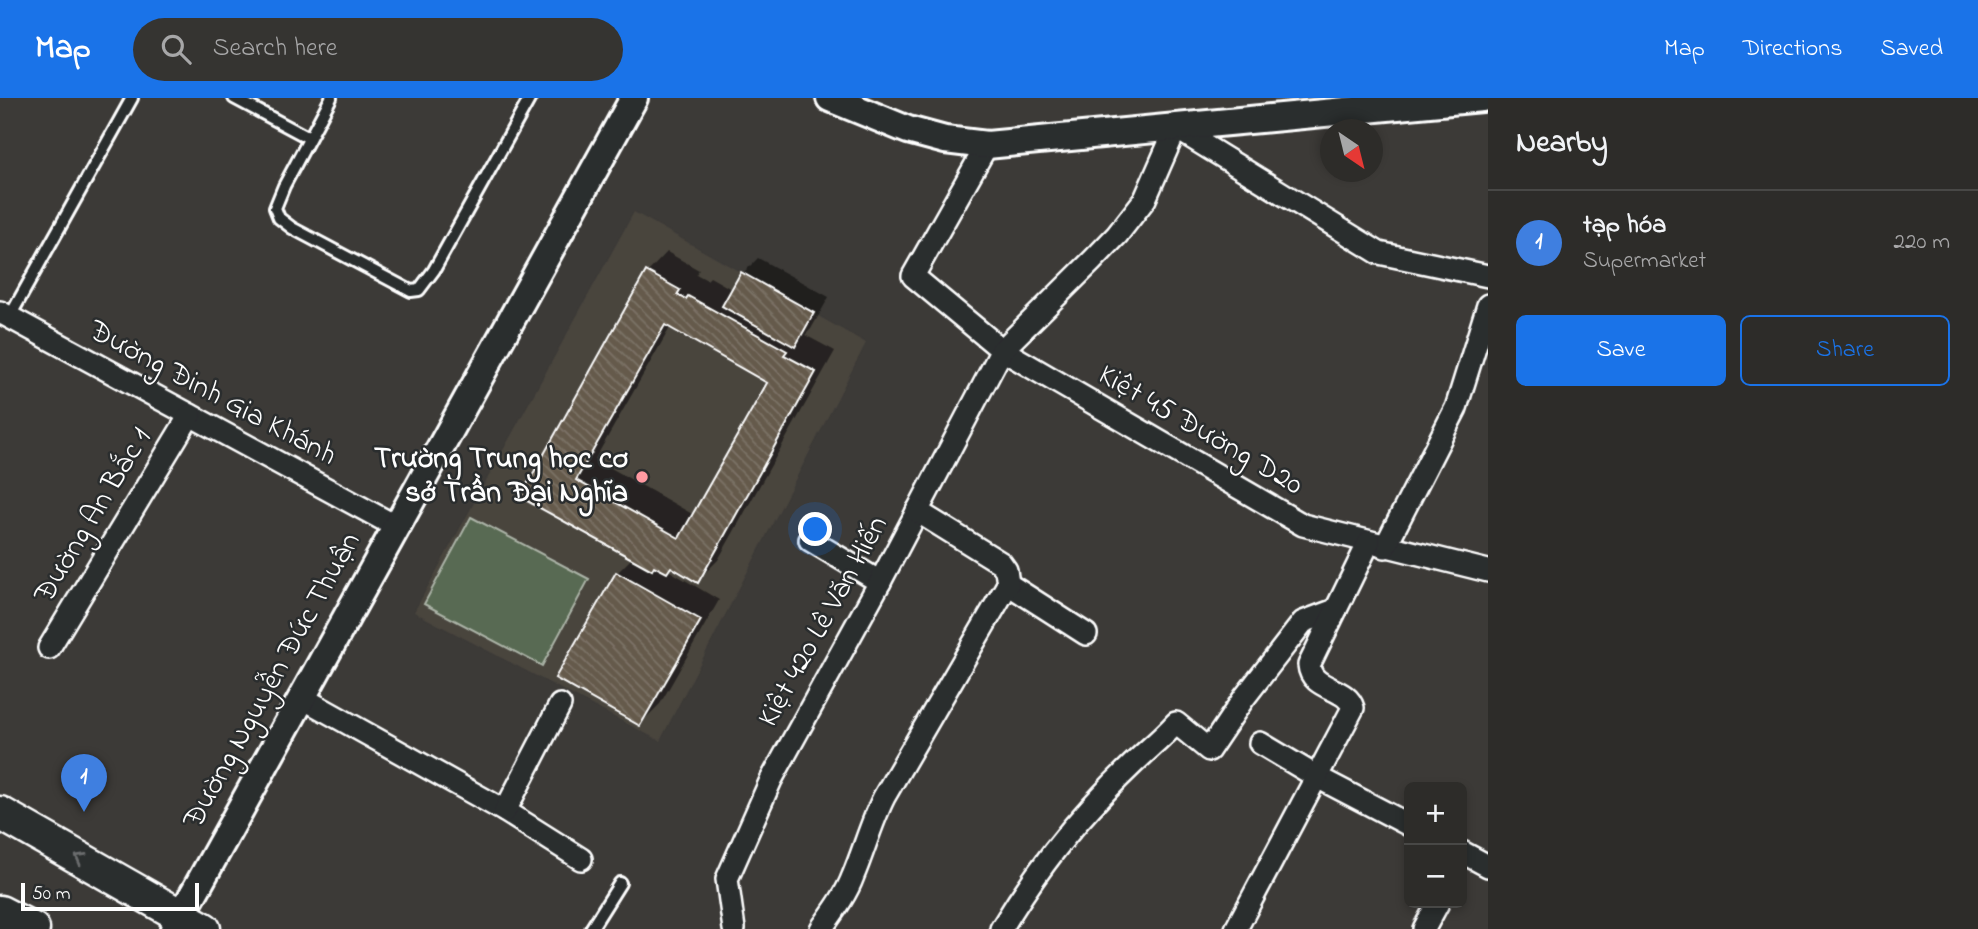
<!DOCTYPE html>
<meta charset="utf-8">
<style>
:root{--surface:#2d2c29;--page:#353431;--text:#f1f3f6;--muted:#a7a7a8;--line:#484846;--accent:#1a73e8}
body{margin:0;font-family:"Indie Flower",sans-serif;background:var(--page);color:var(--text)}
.controls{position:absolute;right:21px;bottom:21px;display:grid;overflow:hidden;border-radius:10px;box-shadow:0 4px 10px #0003}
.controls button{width:63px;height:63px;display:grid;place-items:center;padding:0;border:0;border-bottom:2px solid var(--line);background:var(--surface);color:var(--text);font:35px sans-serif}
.compass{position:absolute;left:1320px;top:21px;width:63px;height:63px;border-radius:50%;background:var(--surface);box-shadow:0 4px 10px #0003;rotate:145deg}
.scale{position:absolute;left:21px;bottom:18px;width:178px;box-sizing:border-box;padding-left:7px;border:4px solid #fff;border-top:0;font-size:19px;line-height:24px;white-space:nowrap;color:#fff;-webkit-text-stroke:5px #2a2d2e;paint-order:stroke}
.you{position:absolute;left:816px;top:432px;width:24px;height:24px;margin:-18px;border:5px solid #fff;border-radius:50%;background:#1a73e8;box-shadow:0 0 0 10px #1a73e833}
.badge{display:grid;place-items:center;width:46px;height:46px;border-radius:50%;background:var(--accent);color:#fff;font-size:23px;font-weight:700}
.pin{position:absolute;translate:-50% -58px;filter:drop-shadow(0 2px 4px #0008)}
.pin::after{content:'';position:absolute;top:37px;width:24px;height:21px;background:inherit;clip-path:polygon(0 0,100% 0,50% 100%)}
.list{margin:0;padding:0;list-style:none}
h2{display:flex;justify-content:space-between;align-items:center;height:91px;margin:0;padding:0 28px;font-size:30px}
h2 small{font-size:23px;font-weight:400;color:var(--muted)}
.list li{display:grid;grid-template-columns:46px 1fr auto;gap:21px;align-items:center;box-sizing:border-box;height:105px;padding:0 28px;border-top:2px solid var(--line)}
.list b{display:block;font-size:26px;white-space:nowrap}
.list p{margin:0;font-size:23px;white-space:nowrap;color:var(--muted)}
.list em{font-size:23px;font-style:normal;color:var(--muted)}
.actions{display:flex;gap:14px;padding:21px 28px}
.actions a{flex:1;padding:16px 0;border:2px solid var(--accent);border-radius:10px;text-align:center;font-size:24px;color:var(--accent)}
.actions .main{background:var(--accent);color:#fff}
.icon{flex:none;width:38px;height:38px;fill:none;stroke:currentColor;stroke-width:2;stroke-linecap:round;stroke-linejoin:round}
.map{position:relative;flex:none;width:1488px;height:831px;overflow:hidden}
header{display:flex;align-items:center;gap:42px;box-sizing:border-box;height:98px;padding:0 35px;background:var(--accent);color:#fff}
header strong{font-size:33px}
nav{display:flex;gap:38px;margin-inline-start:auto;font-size:24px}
.search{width:490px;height:63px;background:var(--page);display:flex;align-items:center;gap:18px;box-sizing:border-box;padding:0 24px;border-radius:38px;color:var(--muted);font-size:26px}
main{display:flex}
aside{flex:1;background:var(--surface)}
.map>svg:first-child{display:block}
.built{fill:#48443d}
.pitch{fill:#596a52;stroke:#acb4a8;stroke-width:2}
.shadow{fill:#0007;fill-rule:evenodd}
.building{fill:url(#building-back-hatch);stroke:#fff;stroke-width:2;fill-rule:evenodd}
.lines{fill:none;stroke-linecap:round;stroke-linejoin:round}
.service-casing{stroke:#fff;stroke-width:16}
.minor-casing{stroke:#fff;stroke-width:26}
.tertiary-casing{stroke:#fff;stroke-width:32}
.secondary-casing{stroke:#fff;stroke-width:37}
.service{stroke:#2a2d2e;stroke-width:10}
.minor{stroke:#2a2d2e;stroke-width:21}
.tertiary{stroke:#2a2d2e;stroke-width:26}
.secondary{stroke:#2a2d2e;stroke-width:32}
.oneway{stroke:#6a6c6d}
.poi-dot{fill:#ff9aa2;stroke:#2a2d2e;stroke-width:2.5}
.labels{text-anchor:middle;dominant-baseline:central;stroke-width:5;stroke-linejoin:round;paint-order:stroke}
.street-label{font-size:30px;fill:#fff;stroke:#2a2d2e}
.poi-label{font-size:30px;font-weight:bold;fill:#fff;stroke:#2a2d2e;text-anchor:end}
</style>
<header>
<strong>Map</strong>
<div class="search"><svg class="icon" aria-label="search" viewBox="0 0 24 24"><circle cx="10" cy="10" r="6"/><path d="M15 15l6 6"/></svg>Search here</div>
<nav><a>Map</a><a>Directions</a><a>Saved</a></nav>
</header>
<main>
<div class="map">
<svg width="1488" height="831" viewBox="0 0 1488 831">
<defs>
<pattern id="building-back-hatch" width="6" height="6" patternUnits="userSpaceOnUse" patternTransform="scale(1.75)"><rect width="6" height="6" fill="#655a4c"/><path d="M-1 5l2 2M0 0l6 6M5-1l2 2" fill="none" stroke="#7c7367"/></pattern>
</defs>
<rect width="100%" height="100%" fill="#3c3a37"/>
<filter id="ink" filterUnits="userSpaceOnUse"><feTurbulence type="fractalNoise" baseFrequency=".0143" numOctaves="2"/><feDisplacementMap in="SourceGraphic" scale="14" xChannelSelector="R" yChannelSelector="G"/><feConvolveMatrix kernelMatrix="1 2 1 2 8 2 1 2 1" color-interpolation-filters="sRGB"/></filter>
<g filter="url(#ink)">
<path class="built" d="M 634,114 L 866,245 L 660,643 L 414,514 Z"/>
<path class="pitch" d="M 471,419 L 589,481 L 542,568 L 424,506 Z"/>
<path class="shadow" d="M 667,154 L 699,172 L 696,176 L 707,182 L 710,179 L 733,192 L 743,175 L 758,160 L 829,199 L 811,231 L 805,237 L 835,253 L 718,462 L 698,482 L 672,468 L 668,472 L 719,502 L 660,606 L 640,626 L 617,475 L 633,459 L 522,398 L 647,175 ZM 671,228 L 770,284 L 694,417 L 595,361 Z"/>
<g class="building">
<path d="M 646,173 L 680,192 L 677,197 L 686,201 L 688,198 L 787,253 L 784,257 L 816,274 L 698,485 L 671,469 L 667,475 L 654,468 L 652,472 L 520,399 ZM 665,227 L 767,285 L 679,440 L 576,382 Z"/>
<path d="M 741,174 L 814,215 L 795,249 L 722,208 Z"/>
<path d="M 616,474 L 701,522 L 640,628 L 555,580 Z"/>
</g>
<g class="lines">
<g class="service-casing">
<g id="service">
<path d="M 234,0 L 309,40"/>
<path d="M 331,0 L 284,88 L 275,110 L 279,120 L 292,130 L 411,193 L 419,192 L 434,172 L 530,0"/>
<path d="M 9,220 L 132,0"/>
<path d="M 591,831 L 620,785"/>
</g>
</g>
<g class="minor-casing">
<g id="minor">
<path d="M 987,47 L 913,178 L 1002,252 L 1303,427 L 1488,473"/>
<path d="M 0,214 L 397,429"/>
<path d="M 810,442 L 880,484"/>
<path d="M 1385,449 L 1456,310 L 1488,207"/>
<path d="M 1008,486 L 1086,536"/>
<path d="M 49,550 L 190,317"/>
<path d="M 301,599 L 505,713 L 581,761"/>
<path d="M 1260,645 L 1317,679 L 1409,727"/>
<path d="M 505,713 L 560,607"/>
<path d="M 1462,754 L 1488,768"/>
<path d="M 734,831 L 727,781 L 771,682 L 880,484 L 1002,252 L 1092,163 L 1117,137 L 1145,101 L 1176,30 L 1379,155 L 1488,178"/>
<path d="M 821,831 C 833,814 846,797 853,778 C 864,752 871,725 884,699 L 1008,486 L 1006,472 L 1001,465 L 917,413"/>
<path d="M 1001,831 C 1027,788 1057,746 1091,709 C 1109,689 1129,669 1149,651 C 1158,643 1167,635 1176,625 L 1209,652 L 1244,600 L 1303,524 L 1335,512"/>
<path d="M 1236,831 L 1353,610 C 1347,588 1311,593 1309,567 L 1369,444"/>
<path d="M 1424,831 L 1438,805"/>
</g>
</g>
<g class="tertiary-casing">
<g id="tertiary">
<path d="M 830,0 L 908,32 L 945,42 L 987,47 L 1482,0"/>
<path d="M 174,831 L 634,0"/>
</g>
</g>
<g class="secondary-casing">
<g id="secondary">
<path d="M 0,715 L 204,831"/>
<path d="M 0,814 L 33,831"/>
</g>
</g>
<use href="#service" class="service"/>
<use href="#minor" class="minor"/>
<use href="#tertiary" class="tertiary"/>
<use href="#secondary" class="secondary"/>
</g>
<defs><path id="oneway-chevron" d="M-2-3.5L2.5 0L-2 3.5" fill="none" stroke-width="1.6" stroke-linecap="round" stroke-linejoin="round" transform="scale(1.75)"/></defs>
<use class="oneway" href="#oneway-chevron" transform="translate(80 760) rotate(-151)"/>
</g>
<circle class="poi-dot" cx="642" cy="379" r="7"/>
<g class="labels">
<g class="street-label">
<text transform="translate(212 296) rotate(28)">Đường Đinh Gia Khánh</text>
<text transform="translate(1200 333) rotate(30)">Kiệt 45 Đường D20</text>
<text transform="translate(94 418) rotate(-59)">Đường An Bắc 1</text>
<text transform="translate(824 524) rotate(-61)">Kiệt 420 Lê Văn Hiến</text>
<text transform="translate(273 583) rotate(-61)">Đường Nguyễn Đức Thuận</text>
</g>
<g class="poi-label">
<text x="628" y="362">Trường Trung học cơ<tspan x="628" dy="34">sở Trần Đại Nghĩa</tspan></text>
</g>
</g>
</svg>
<div class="controls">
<button>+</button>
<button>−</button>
</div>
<svg class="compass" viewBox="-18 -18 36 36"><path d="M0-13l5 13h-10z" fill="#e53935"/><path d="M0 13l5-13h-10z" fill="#a7a7a8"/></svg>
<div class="scale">50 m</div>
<div class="you"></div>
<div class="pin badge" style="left:84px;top:714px;background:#3f7fe0">1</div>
</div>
<aside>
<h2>Nearby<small></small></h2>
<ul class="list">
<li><span class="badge" style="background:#3f7fe0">1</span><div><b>tạp hóa</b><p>Supermarket</p></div><em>220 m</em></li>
</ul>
<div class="actions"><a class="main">Save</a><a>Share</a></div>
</aside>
</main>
